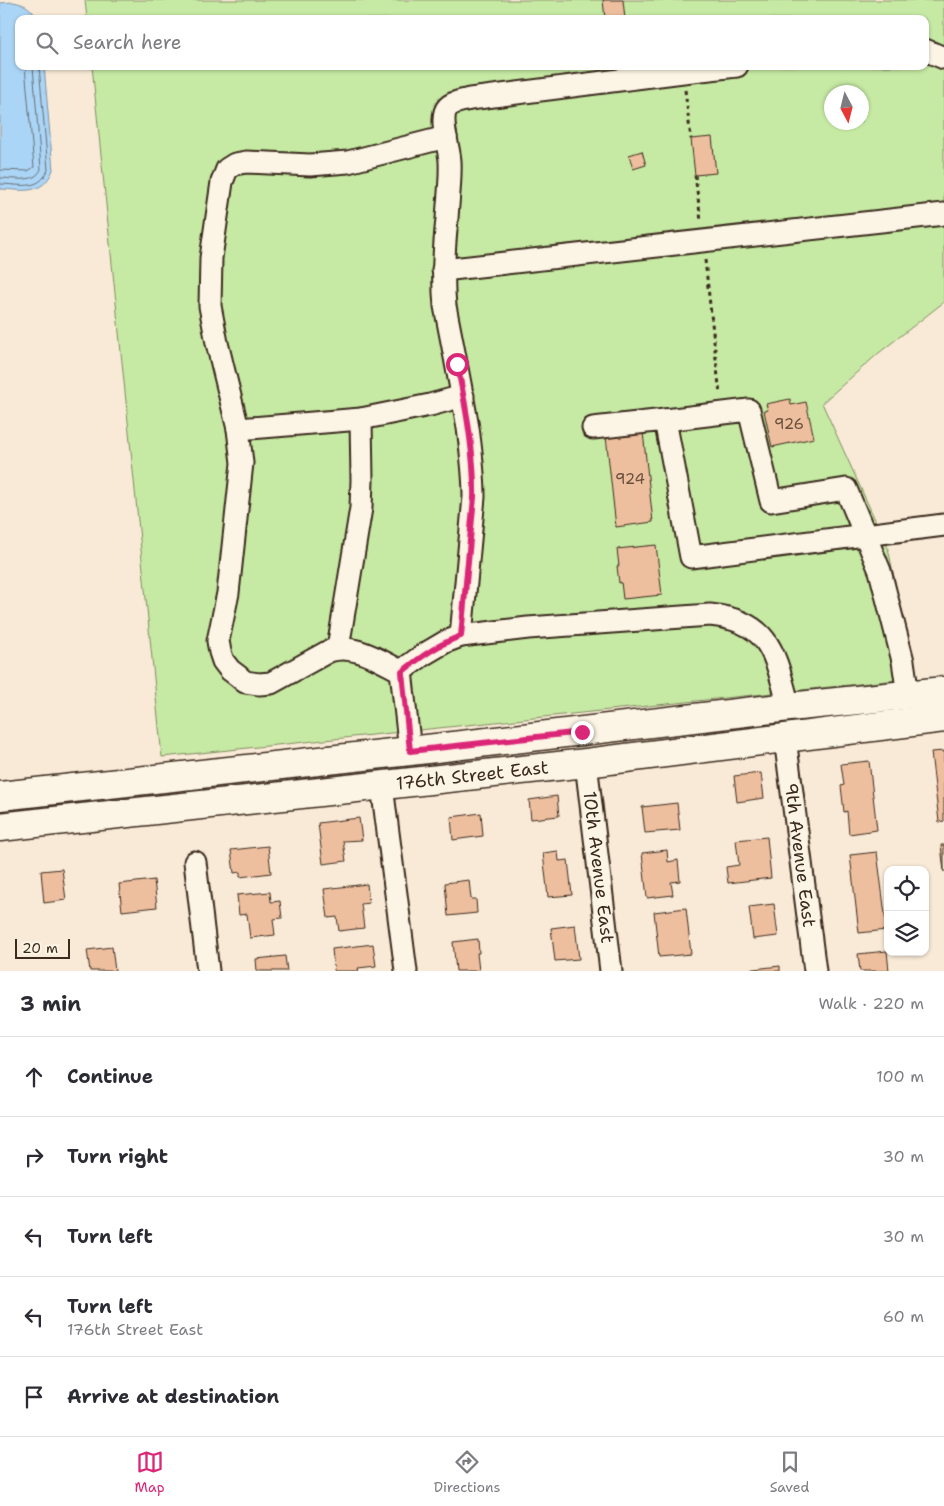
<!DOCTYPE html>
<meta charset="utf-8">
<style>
:root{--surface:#fff;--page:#f2f2f3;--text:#2b2b33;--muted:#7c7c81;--line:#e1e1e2;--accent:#db2777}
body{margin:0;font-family:"Shantell Sans",sans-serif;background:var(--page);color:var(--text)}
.controls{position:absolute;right:15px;bottom:15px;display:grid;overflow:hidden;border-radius:10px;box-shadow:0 1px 4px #0004}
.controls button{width:45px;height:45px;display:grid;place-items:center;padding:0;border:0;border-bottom:1px solid var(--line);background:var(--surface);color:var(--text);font:25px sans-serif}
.compass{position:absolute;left:824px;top:85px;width:45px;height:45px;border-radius:50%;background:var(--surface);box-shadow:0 1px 4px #0004;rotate:173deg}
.scale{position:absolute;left:15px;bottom:12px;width:55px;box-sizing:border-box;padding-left:5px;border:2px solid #3b2a1e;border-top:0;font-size:14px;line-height:18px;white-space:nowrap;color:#3b2a1e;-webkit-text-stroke:4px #fcf5e5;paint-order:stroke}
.stop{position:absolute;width:15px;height:15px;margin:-11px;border:4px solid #db2777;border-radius:50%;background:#fff}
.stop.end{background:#db2777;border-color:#fff;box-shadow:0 1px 5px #0008}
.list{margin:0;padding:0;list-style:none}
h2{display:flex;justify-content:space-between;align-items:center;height:65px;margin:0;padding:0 20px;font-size:21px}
h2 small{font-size:16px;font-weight:400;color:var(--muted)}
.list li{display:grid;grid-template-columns:32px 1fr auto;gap:15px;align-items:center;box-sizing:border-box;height:80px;padding:0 20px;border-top:1px solid var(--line)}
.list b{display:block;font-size:19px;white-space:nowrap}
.list p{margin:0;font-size:16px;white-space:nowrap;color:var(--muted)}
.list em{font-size:16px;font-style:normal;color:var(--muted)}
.icon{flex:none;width:28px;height:28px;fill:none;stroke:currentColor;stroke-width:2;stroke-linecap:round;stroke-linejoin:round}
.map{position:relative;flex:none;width:944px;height:971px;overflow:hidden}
.search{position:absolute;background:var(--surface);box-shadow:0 1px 4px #0004;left:15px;right:15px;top:15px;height:55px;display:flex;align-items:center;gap:12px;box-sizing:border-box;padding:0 18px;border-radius:10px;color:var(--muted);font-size:19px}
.sheet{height:465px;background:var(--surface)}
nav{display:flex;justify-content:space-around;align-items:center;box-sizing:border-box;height:70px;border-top:1px solid var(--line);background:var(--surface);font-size:14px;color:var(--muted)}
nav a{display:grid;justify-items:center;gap:2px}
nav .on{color:var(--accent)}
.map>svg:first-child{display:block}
.green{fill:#c6eaa4;stroke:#808a61;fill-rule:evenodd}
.water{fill:#abd5f6;stroke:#7e91a0}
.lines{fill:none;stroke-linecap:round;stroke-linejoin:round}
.shore{stroke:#686e74;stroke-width:1}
.building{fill:#eebf9e;stroke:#3b2a1e}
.minor-casing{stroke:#3b2a1e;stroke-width:25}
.major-casing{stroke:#3b2a1e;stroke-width:31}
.path{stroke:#3b2a1e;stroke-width:3;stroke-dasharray:4 4;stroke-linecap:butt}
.minor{stroke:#fcf5e5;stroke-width:21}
.major{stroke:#fcf5e5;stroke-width:28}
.route{stroke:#db2777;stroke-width:6}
.labels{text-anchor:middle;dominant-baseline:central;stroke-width:4;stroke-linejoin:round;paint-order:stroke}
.number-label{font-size:15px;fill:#684f3e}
.street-label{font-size:18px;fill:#3b2a1e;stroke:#fcf5e5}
</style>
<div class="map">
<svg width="944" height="971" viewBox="0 0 944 971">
<rect width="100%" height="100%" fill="#f9ead7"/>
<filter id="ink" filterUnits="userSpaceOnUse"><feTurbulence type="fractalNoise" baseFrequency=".02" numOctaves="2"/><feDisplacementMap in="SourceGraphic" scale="10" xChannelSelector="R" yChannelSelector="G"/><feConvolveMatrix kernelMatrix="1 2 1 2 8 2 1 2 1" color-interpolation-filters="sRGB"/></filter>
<g filter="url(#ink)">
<path class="green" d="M 85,0 L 944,0 L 944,302 L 880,352 L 822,403 L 888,548 L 915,678 L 162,757 L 92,66 L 925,66 L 925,19 L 87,19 ZM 832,92 L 862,92 L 862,122 L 832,122 Z"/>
<path class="water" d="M 13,2 C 25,4 32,8 37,19 L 19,19 L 19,66 L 44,66 L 53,170 C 42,196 24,190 0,189 L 0,3 Z"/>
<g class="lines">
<g class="shore">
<path d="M 0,170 L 28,171 L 34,167 L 25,66"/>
<path d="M 0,178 C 14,178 35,184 41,169 L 33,66"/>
<path d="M 0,184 C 19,184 39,192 48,170 L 39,66"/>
</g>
</g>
<g class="building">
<path d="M 603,0 L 623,0 L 625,19 L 605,19 Z"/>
<path d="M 712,137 L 716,173 L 695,175 L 691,139 Z"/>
<path d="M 642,151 L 646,165 L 633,169 L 629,155 Z"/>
<path d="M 790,399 L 791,405 L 806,402 L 814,438 L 772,447 L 764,411 L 768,410 L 766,404 Z"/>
<path d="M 643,432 L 653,522 L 616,527 L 606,436 Z"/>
<path d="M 656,545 L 662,595 L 623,599 L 621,582 L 619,583 L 617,566 L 619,566 L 617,549 Z"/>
<path d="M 944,751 L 944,821 L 939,822 L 931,752 Z"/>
<path d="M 869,761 L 877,830 L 849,834 L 847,811 L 844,812 L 841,786 L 844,785 L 841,764 Z"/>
<path d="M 761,773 L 764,798 L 737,802 L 734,776 Z"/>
<path d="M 557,796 L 559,816 L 531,819 L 529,800 Z"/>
<path d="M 677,803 L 680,830 L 645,833 L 642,807 Z"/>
<path d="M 481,813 L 483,836 L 453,840 L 451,817 Z"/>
<path d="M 359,818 L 362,840 L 343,841 L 346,861 L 323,864 L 318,823 Z"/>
<path d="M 767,837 L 771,878 L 728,883 L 726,867 L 739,865 L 736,840 Z"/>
<path d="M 941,845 L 944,845 L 944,872 Z"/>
<path d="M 268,846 L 271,873 L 240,877 L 240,872 L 234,873 L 231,850 Z"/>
<path d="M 667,850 L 668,862 L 678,860 L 680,881 L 671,882 L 673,895 L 647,898 L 642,853 Z"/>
<path d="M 558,851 L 559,861 L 568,860 L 572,895 L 548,897 L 543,853 Z"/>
<path d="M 877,852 L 887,930 L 859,933 L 850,855 Z"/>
<path d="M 62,869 L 66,900 L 44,903 L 41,871 Z"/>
<path d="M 154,880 L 157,907 L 122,911 L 119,884 Z"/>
<path d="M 469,880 L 471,899 L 476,899 L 477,913 L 448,916 L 445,883 Z"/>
<path d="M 367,884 L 369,903 L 361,904 L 364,928 L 339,931 L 337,917 L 328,918 L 324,889 Z"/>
<path d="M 270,892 L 271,902 L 280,901 L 282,918 L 273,919 L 275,935 L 250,938 L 247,914 L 239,915 L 237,895 Z"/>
<path d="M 774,904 L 778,936 L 753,939 L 749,907 Z"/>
<path d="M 686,908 L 691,954 L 659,957 L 654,912 Z"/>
<path d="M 575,925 L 579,959 L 555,961 L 551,928 Z"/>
<path d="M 478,939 L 479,953 L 477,953 L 479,971 L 456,971 L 453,942 Z"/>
<path d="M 373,944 L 376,966 L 358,968 L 359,971 L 334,971 L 332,949 Z"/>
<path d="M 112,947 L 115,971 L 90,971 L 87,950 Z"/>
<path d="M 887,951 L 889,971 L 860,971 L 858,954 Z"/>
<path d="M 285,956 L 287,971 L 257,971 L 256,959 Z"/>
<path d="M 780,966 L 780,971 L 744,971 L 744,970 Z"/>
</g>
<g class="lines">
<g class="minor-casing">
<g id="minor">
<path d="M 925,50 L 944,58"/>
<path d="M 443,270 L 944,214"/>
<path d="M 665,420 L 749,410 L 771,501 L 846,489 L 880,571 L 903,661 L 908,695"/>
<path d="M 593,428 L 665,420 L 691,557 L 944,525"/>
<path d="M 238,429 L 361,419 L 430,405 L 463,396"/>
<path d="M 461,636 L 474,497 C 474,473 471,451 468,428 C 461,387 453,347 445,306 C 442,277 444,248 447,219 C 448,200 451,180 450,161 C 449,147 441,125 445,112 C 448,102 462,101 470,99 L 683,72 L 737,66"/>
<path d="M 338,648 L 361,508 L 362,480 L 361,419"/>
<path d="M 401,671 L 423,655 L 445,642 L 461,636 L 528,628 L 710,615 C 772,621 775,656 789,707"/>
<path id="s1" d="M 785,738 L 815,971"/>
<path d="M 410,751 L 401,671 C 379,660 354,643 329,651 L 271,683 L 259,684 L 245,682 L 238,676 L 230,670 L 223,661 L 220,652 L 218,641 L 228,593 L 242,463 L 238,429 L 217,343 L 210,306 L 211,258 L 222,182 L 227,169 L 235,164 L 246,162 L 310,165 L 348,162 L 446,137"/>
<path id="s2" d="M 586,763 L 611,971"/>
<path d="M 382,786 L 406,971"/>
<path d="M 195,862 L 208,971"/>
</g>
</g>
<g class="major-casing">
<g id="major">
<path d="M 0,796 L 410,751 L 789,707 L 944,691"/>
<path id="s3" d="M 0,827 L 586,763 L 944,718"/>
</g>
</g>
<g class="path">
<path d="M 685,90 L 691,139"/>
<path d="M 695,175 L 701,221"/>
<path d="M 705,260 L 720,395"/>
</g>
<use href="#minor" class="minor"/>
<use href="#major" class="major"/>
</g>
</g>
<g class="lines" filter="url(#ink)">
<path class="route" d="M 457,364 C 466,406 475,454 474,497 L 461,636 C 438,644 420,657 402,672 L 410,751 L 582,732"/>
</g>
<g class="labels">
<g class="number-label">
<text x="789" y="424">926</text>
<text x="630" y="479">924</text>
</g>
<g class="street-label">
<text stroke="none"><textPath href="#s3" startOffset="475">176th Street East</textPath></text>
<text stroke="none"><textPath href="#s1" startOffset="118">9th Avenue East</textPath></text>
<text stroke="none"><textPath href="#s2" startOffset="105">10th Avenue East</textPath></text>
</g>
</g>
</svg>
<div class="controls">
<button><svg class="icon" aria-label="locate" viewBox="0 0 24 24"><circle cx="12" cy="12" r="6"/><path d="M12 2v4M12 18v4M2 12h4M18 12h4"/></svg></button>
<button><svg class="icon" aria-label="layers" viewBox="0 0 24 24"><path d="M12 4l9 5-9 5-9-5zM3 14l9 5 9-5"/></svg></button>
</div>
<svg class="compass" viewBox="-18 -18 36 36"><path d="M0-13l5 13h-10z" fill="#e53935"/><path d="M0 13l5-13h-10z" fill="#7c7c81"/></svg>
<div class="scale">20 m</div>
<div class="stop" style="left:457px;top:364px"></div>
<div class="stop end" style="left:582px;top:732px"></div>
<div class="search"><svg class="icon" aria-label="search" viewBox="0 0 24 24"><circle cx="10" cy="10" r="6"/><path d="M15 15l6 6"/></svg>Search here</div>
</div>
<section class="sheet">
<h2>3 min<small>Walk · 220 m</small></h2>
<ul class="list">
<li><svg class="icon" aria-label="ahead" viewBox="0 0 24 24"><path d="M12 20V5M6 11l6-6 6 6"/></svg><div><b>Continue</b></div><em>100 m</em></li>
<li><svg class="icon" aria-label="right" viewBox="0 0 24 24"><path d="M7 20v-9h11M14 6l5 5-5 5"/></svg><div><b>Turn right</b></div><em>30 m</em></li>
<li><svg class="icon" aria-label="left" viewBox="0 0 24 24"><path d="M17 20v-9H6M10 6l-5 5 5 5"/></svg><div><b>Turn left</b></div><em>30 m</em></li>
<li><svg class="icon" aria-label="left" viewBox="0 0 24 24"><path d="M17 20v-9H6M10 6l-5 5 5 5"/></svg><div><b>Turn left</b><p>176th Street East</p></div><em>60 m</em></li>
<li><svg class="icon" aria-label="arrive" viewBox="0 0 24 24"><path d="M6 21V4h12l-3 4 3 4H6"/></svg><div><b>Arrive at destination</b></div></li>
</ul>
</section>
<nav>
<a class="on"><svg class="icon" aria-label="map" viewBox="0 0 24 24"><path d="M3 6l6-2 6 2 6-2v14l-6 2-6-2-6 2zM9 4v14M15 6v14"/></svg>Map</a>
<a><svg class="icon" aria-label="directions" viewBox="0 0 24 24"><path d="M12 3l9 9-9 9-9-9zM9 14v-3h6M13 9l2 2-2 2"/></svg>Directions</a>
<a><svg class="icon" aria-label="saved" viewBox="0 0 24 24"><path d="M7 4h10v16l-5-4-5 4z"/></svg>Saved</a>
</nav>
